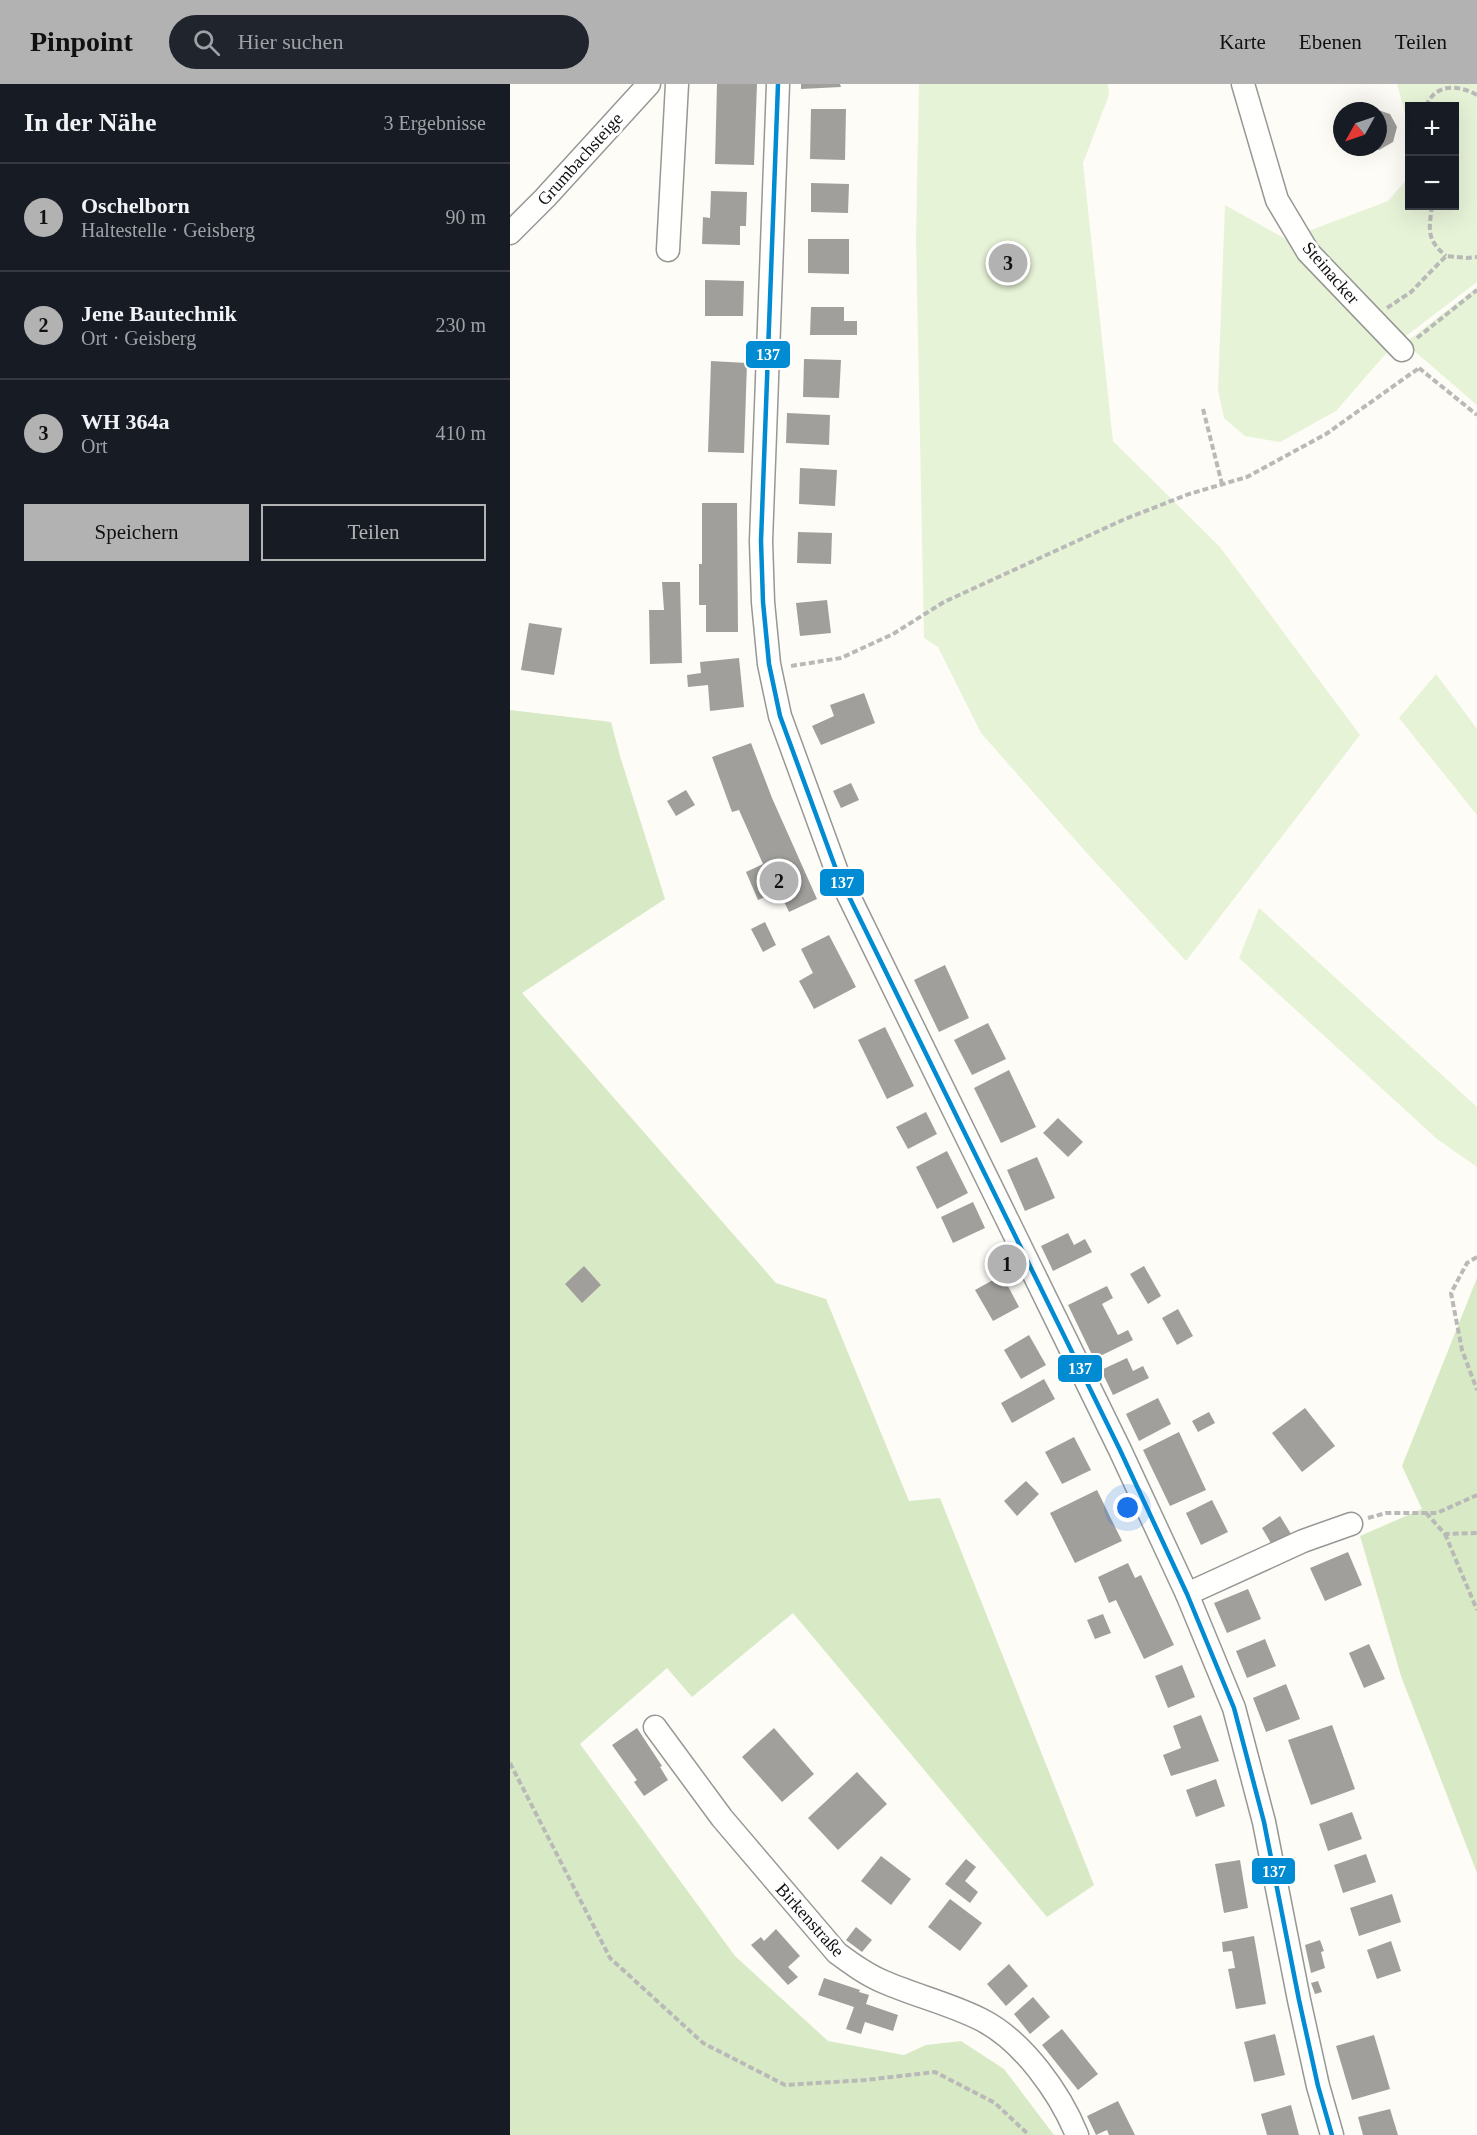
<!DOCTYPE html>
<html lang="de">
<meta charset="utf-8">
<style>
:root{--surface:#171b24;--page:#20242c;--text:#f1f3f6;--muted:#9ea1a6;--line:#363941;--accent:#b2b2b3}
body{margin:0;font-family:"Times New Roman",serif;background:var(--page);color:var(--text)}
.controls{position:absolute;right:18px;top:18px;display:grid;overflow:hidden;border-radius:0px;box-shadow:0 6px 24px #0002}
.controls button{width:54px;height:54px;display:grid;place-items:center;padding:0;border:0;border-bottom:2px solid var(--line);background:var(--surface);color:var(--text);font:30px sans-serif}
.compass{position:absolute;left:823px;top:18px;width:54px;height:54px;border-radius:50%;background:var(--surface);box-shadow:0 6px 24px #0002;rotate:230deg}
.you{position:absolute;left:618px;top:1424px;width:21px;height:21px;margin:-15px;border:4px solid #fff;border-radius:50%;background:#1a73e8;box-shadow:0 0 0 9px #1a73e833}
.badge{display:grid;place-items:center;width:39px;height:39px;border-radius:50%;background:var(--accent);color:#111;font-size:20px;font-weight:700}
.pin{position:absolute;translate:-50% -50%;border:3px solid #fff;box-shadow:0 2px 6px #0006}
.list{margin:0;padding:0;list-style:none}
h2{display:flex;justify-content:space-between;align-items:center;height:78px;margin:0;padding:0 24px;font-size:26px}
h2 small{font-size:20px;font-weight:400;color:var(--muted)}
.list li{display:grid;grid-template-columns:39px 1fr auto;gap:18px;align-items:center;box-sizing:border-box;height:108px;padding:0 24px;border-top:2px solid var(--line)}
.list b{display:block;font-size:22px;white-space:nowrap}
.list p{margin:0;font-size:20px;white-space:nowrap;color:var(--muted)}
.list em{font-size:20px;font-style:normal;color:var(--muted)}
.actions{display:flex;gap:12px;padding:18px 24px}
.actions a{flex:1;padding:14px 0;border:2px solid var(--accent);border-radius:0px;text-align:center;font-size:21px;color:var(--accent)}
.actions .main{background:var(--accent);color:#111}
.icon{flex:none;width:33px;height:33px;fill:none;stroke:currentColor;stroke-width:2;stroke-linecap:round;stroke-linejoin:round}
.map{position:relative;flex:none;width:967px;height:2051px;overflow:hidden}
header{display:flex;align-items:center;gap:36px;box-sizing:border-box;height:84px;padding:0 30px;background:var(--accent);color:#111}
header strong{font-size:28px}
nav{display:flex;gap:33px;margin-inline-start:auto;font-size:21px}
.search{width:420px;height:54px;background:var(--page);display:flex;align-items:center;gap:15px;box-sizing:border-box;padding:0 21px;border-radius:33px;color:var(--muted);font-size:22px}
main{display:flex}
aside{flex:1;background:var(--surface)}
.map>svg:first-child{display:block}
.green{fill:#e7f3d7}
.forest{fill:#d8eac5}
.building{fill:#a19f9c}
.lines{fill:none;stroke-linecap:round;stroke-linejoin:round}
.minor-casing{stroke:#979795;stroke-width:25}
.path{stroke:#b9b9b8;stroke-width:4;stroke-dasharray:6 3;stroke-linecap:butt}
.minor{stroke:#fffffe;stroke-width:22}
.bus-1-casing{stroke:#fff;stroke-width:9}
.bus-1{stroke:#008bd2;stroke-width:4.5}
.labels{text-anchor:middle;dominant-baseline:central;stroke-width:6;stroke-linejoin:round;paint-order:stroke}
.street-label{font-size:18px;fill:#111;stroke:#fff}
.line-badge{stroke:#fff;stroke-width:2}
.badge-label{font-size:16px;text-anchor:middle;font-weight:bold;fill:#fff}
</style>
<header>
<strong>Pinpoint</strong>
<div class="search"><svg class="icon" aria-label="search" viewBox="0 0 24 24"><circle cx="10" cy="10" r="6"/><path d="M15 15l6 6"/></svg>Hier suchen</div>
<nav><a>Karte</a><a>Ebenen</a><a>Teilen</a></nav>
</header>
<main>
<aside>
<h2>In der Nähe<small>3 Ergebnisse</small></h2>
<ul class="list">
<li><span class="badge">1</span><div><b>Oschelborn</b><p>Haltestelle · Geisberg</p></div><em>90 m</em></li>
<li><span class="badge">2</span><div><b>Jene Bautechnik</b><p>Ort · Geisberg</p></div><em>230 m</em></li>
<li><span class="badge">3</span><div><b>WH 364a</b><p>Ort</p></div><em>410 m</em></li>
</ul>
<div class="actions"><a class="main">Speichern</a><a>Teilen</a></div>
</aside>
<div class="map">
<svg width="967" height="2051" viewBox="0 0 967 2051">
<rect width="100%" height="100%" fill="#fdfcf7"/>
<g class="green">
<path d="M 409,0 L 598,0 L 599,11 L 573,79 L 603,357 L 710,463 L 850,651 L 676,877 L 575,767 L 471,649 L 428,563 L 414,554 L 406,155 Z"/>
<path d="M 887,0 L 967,0 L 967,198 L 892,255 L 796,148 L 878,117 L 899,93 L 900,122 L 944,122 L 944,22 L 900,22 L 899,44 Z"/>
<path d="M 715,121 L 779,157 L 879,266 L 826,327 L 770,358 L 735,352 L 714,334 L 708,306 Z"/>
<path d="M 967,203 L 967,321 L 895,259 Z"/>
<path d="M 926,590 L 967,645 L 967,731 L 889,634 Z"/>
<path d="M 749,824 L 967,1023 L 967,1083 L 927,1055 L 729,874 Z"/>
</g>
<g class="forest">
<path d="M 0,626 L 101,638 L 110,672 L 155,815 L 12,909 L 266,1199 L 316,1215 L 399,1417 L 430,1414 L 584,1801 L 537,1833 L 283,1529 L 182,1613 L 157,1584 L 70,1660 L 225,1872 L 318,1957 L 394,1971 L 416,1961 L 451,1957 L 494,1985 L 544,2051 L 0,2051 Z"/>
<path d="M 967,1194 L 967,1789 L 891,1592 L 850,1452 L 912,1425 L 892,1382 Z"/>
</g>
<g class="building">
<path d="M 207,0 L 247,0 L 244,81 L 205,80 Z"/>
<path d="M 291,0 L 330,0 L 331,3 L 291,5 Z"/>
<path d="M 301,25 L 336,25 L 335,76 L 300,75 Z"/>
<path d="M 868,26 L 880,30 L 887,43 L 883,58 L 869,66 L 861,64 L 868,63 Z"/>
<path d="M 301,99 L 339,100 L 338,129 L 301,128 Z"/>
<path d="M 201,107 L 237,108 L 236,142 L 230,142 L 230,161 L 192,160 L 193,133 L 200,134 Z"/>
<path d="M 298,155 L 339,155 L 339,190 L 298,189 Z"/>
<path d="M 195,196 L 234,197 L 233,232 L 195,232 Z"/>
<path d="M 301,223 L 334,223 L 334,237 L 347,237 L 347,251 L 300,251 Z"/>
<path d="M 294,275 L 331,276 L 329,314 L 293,313 Z"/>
<path d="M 201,277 L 237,279 L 234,369 L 198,368 Z"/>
<path d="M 277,329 L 320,331 L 319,361 L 276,359 Z"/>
<path d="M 290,384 L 327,386 L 325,422 L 289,420 Z"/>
<path d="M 192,419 L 227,419 L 228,548 L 196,548 L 196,521 L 189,521 L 189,480 L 192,480 Z"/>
<path d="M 288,448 L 322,449 L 321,480 L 287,479 Z"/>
<path d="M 152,498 L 170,498 L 172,579 L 140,580 L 139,526 L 154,526 Z"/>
<path d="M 317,516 L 321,549 L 290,552 L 286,519 Z"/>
<path d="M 19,539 L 52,544 L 44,591 L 11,586 Z"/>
<path d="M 229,574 L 234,623 L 200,627 L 198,601 L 178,603 L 177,591 L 191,589 L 190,578 Z"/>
<path d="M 354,609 L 365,639 L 311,661 L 302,642 L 324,632 L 320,621 Z"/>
<path d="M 241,659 L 262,714 L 307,815 L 279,828 L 269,807 L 248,816 L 236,788 L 253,780 L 229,726 L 222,728 L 202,673 Z"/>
<path d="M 341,699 L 349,716 L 331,724 L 323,707 Z"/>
<path d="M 176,706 L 185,721 L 166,732 L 157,717 Z"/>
<path d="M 255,838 L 266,861 L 253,868 L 241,845 Z"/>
<path d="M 319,851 L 346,903 L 304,925 L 289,897 L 303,889 L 291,865 Z"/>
<path d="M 435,881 L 459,934 L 429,948 L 404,896 Z"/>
<path d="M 478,939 L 496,975 L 462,991 L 444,956 Z"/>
<path d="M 375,943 L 404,1002 L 377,1015 L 348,956 Z"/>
<path d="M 499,986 L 526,1043 L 491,1059 L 464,1004 Z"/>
<path d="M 416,1028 L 427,1050 L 398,1065 L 386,1043 Z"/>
<path d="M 548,1034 L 573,1058 L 558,1073 L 533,1049 Z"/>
<path d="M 437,1067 L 458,1109 L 427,1125 L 406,1083 Z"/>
<path d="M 527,1073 L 545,1114 L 515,1127 L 497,1086 Z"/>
<path d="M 463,1118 L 475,1144 L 443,1159 L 431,1133 Z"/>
<path d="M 558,1149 L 564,1161 L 575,1155 L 582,1168 L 543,1187 L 531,1162 Z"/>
<path d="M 74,1182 L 91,1201 L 72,1219 L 55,1200 Z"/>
<path d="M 634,1182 L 651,1212 L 638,1220 L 620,1190 Z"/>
<path d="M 492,1191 L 509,1223 L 483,1237 L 465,1206 Z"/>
<path d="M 597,1202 L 603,1214 L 592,1220 L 608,1251 L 618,1246 L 623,1256 L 584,1275 L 558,1221 Z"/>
<path d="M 668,1225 L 683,1252 L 667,1261 L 652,1234 Z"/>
<path d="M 519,1251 L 536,1281 L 511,1295 L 494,1266 Z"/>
<path d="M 617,1274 L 623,1287 L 633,1282 L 639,1294 L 603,1311 L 591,1286 Z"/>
<path d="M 534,1295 L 545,1315 L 502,1339 L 491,1319 Z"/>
<path d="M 648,1314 L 661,1340 L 629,1357 L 616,1330 Z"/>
<path d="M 795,1324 L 825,1362 L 792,1388 L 762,1349 Z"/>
<path d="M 699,1328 L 705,1339 L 688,1348 L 682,1337 Z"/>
<path d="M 669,1348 L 696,1406 L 660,1422 L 633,1366 Z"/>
<path d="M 564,1353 L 581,1386 L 552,1400 L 535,1368 Z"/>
<path d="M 516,1397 L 529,1410 L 507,1432 L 494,1417 Z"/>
<path d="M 587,1406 L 612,1457 L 565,1479 L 540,1429 Z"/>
<path d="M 702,1416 L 718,1448 L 691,1461 L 676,1429 Z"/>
<path d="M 770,1432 L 781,1450 L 762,1461 L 752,1444 Z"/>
<path d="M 838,1468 L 852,1501 L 815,1517 L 800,1484 Z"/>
<path d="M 618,1479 L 625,1494 L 631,1491 L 664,1561 L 634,1575 L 606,1516 L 599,1519 L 588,1493 Z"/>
<path d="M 738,1505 L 751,1535 L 717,1549 L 704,1519 Z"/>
<path d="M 593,1530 L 601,1549 L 585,1555 L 577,1536 Z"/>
<path d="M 755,1555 L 766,1582 L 737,1594 L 726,1567 Z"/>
<path d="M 859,1560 L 875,1595 L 854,1604 L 839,1569 Z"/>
<path d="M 672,1581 L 685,1613 L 658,1624 L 645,1592 Z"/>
<path d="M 776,1600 L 790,1635 L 756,1648 L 743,1614 Z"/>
<path d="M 691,1631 L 709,1677 L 661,1692 L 653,1671 L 671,1664 L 663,1642 Z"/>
<path d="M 822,1641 L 845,1705 L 801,1721 L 778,1656 Z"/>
<path d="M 127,1644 L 152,1682 L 150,1683 L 158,1696 L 134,1712 L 124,1698 L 127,1696 L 102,1661 Z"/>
<path d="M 264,1644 L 304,1690 L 272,1718 L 232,1673 Z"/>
<path d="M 347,1688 L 377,1720 L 328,1766 L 298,1734 Z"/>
<path d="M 706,1695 L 715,1722 L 686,1733 L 676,1706 Z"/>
<path d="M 842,1728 L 852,1755 L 818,1767 L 809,1740 Z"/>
<path d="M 856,1770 L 866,1798 L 833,1809 L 824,1781 Z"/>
<path d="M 371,1772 L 401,1795 L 381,1821 L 351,1797 Z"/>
<path d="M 456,1775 L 466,1783 L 455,1797 L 468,1808 L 460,1819 L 435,1800 Z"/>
<path d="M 730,1776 L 738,1824 L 714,1829 L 705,1780 Z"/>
<path d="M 882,1810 L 891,1838 L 849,1852 L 840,1824 Z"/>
<path d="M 440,1815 L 472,1839 L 450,1867 L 418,1843 Z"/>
<path d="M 346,1843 L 362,1856 L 352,1868 L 336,1856 Z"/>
<path d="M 266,1845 L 290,1872 L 278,1883 L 288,1893 L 278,1901 L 241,1861 L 251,1853 L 254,1857 Z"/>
<path d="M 744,1852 L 756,1920 L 726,1925 L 718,1885 L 725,1884 L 722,1867 L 713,1868 L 712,1858 Z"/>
<path d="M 810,1856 L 814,1867 L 811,1868 L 815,1884 L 801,1889 L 795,1861 Z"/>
<path d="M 881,1857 L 891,1887 L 867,1895 L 857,1866 Z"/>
<path d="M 499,1880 L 518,1902 L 496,1922 L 477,1900 Z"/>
<path d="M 314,1894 L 350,1906 L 349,1908 L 359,1911 L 356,1920 L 388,1931 L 383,1947 L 355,1938 L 351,1950 L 336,1945 L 344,1923 L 308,1911 Z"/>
<path d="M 808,1897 L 812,1908 L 805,1910 L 801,1899 Z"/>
<path d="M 523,1913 L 540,1933 L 520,1950 L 504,1930 Z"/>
<path d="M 552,1945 L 588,1990 L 568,2006 L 532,1961 Z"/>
<path d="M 765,1950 L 775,1991 L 744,1998 L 734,1958 Z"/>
<path d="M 864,1951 L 880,2005 L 842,2016 L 826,1962 Z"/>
<path d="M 608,2017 L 625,2051 L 599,2051 L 597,2046 L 586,2051 L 577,2032 Z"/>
<path d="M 781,2021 L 789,2051 L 757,2051 L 751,2030 Z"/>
<path d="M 880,2025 L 888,2051 L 853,2051 L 848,2033 Z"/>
</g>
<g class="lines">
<g class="minor-casing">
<g id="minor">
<path d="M 268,0 L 251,457 L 253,518 L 259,580 L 270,632 L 327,788 L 610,1366 L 677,1510 L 724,1624 L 754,1738 L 789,1916 L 808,2002 L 822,2051"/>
<path d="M 733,0 L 767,116 L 798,168 L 892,266"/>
<path d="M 0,149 L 35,114 L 139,0"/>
<path d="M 158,166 L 167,0"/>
<path d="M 677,1510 L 793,1457 L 841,1440"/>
<path d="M 145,1643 L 212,1734 L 327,1869 C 342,1880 357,1891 374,1898 C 406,1912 441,1920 472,1936 C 513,1957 550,2009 567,2051"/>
</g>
</g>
<g class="path">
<path d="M 916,22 C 925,0 947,0 967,11"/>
<path d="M 922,122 C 919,146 916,155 936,172"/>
<path d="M 877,224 L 901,208 L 936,172 L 957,174 L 967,173"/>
<path d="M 907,254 L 967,206"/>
<path d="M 909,284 L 967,331"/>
<path d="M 693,325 L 712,400"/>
<path d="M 281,582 L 331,574 L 383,550 L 434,518 L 615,435 L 679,410 L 737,393 L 816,350 L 909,284"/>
<path d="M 967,1173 L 957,1179 L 941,1209 L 952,1266 L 967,1306"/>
<path d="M 916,1429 L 935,1450 L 967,1449"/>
<path d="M 858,1434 L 876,1429 L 927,1429 L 967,1411"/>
<path d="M 935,1450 L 967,1526"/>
<path d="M 0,1679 L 100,1874 L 193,1959 L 275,2001 L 356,1996 L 425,1988 L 485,2019 L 519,2051"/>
</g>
<use href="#minor" class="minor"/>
<g class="bus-1-casing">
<path id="bus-1" d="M 268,0 L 251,457 L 253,518 L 259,580 L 270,632 L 327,788 L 610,1366 L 677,1510 L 724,1624 L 754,1738 L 789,1916 L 808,2002 L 822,2051"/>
</g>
<use href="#bus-1" class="bus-1"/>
</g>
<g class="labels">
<g class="street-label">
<text transform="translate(70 75) rotate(-48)">Grumbachsteige</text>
<text transform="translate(821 189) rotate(49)">Steinacker</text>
<text transform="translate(300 1836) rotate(48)">Birkenstraße</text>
</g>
</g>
<g class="line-badge">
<rect x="235" y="256" width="46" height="29" rx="6" fill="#008bd2"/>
<rect x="309" y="784" width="46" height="29" rx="6" fill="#008bd2"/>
<rect x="547" y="1270" width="46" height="29" rx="6" fill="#008bd2"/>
<rect x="741" y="1773" width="45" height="28" rx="6" fill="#008bd2"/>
</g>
<g class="badge-label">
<text x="258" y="276">137</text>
<text x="332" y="804">137</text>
<text x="570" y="1290">137</text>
<text x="764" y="1793">137</text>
</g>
</svg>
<div class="controls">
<button>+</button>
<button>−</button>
</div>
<svg class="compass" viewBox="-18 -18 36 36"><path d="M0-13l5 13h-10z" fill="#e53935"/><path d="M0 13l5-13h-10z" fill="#9ea1a6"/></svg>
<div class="you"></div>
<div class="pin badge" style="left:497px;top:1180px">1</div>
<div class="pin badge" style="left:269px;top:797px">2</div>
<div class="pin badge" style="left:498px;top:179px">3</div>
</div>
</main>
